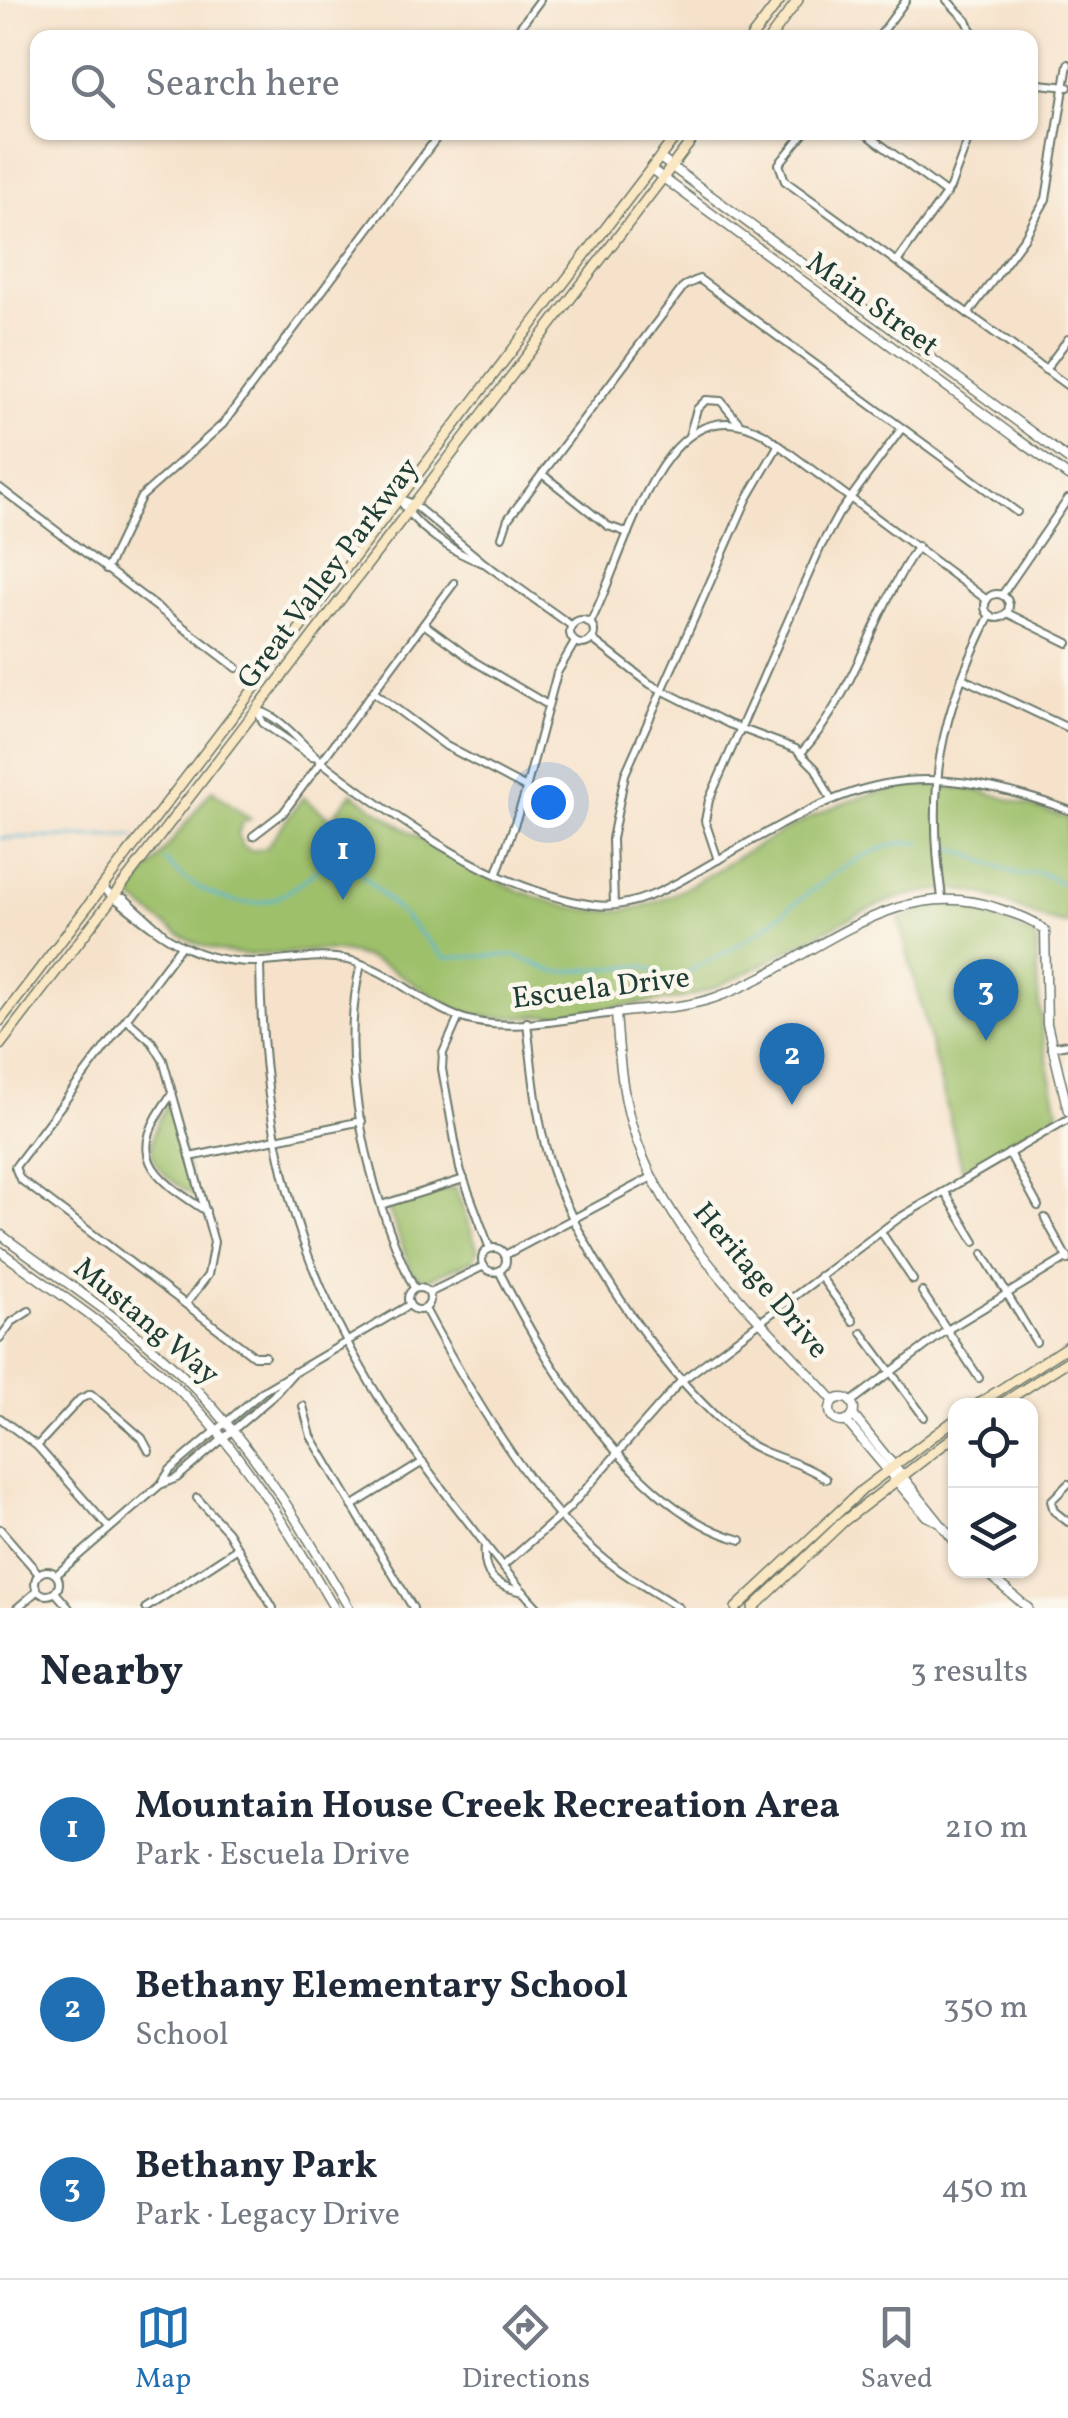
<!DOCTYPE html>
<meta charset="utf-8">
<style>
:root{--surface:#fff;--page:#f6f6f7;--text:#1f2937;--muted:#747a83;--line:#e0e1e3;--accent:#1f6fb2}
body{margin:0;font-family:Vollkorn,serif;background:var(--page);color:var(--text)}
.controls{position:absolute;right:30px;bottom:30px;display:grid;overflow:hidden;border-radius:20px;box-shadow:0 2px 8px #0004}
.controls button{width:90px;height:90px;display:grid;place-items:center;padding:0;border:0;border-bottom:2px solid var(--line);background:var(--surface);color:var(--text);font:50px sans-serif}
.you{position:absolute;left:548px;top:802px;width:35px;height:35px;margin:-25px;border:8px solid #fff;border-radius:50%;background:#1a73e8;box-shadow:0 0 0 15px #1a73e833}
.badge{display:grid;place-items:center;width:65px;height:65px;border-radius:50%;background:var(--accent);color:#fff;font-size:32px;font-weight:700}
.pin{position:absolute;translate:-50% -82px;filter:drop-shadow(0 2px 5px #0008)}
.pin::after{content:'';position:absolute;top:52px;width:35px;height:30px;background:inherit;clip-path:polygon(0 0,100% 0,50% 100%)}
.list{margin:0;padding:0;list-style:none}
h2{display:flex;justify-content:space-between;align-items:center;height:130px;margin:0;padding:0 40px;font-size:42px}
h2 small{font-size:32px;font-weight:400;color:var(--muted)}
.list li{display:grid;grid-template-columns:65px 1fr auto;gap:30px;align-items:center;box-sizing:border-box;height:180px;padding:0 40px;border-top:2px solid var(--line)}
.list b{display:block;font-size:38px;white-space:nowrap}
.list p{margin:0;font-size:32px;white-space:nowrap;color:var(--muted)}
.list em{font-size:32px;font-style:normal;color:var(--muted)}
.icon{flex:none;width:55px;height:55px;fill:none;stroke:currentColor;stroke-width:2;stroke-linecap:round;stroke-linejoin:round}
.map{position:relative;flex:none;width:1068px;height:1608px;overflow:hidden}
.search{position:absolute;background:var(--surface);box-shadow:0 2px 8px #0004;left:30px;right:30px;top:30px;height:110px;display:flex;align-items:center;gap:25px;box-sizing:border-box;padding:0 35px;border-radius:20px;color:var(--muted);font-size:38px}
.sheet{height:670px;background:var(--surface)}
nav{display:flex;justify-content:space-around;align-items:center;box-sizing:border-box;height:140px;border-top:2px solid var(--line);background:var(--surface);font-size:28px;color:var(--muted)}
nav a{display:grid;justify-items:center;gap:5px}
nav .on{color:var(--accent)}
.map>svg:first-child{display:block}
.green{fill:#9ec06a;stroke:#5e7e4f;stroke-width:2.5}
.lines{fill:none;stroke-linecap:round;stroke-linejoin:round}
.stream{stroke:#56b7d5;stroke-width:2.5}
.minor-casing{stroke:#6a7769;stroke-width:10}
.tertiary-casing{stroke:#6a7769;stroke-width:11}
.secondary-casing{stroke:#6a7769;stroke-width:12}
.minor{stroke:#fff;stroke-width:6}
.tertiary{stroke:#fff;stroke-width:8}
.secondary{stroke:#fae7c3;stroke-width:9}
.labels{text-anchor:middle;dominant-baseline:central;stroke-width:9;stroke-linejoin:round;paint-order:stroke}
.street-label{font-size:30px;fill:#1f3d34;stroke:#fbf7ec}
</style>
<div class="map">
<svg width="1068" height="1608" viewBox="0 0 1068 1608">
<rect width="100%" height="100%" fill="#fbf7ec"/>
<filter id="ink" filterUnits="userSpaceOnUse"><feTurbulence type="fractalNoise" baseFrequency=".01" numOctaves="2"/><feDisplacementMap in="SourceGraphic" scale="20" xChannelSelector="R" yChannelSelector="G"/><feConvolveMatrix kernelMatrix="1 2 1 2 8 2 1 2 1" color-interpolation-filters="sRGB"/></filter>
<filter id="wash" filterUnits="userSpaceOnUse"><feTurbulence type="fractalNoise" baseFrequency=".0048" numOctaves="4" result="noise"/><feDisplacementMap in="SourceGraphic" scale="40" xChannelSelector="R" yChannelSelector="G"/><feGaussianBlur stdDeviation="2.25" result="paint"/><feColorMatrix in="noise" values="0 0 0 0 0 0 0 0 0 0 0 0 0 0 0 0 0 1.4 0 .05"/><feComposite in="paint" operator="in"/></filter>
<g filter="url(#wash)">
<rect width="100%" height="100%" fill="#f6e2cb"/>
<g class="green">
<path d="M 919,785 L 979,790 L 1068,818 L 1068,924 C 1031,920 998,892 959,890 C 865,885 772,975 683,998 C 634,1003 512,1026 470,1014 C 425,1001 401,963 348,953 C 322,948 298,953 272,954 C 205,959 178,936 129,896 L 212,790 L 250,819 L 242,823 L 238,834 L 242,846 L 252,851 L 266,848 L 303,797 L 331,819 L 352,793 C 421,841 548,928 635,908 C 676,899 714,870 750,850 C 806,818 854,792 919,785 Z"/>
<path d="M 958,904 L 1037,937 C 1035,998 1044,1051 1058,1110 L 1055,1116 L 963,1171 L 899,919 L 934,906 Z"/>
<path d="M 169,1102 L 195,1196 C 148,1169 139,1148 169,1102 Z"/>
<path d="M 455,1187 L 478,1250 L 473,1260 L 423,1281 L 412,1271 L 389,1211 L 394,1205 Z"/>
</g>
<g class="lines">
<g class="stream">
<path d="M 0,838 L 135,836"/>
<path d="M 950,847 L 1019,875 L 1038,872 L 1068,886"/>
<path d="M 165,860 C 189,888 234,911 271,900 C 296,892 318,867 338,850 L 445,958 L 514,955 L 555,972 L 642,966 L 676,980 C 697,965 721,956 743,942 C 792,912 861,835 922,843"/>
</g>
</g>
</g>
<g filter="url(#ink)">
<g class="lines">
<g class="minor-casing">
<g id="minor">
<path d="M 947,0 L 967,21 L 975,38"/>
<path d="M 512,38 L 540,0"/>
<path d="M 878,38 L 906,0"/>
<path d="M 1030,83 L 1068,87"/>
<path d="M 805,132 L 779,164 L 785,181 L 1068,386"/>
<path d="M 864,132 L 947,194"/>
<path d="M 897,262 L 950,188 L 971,132"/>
<path d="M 968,314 L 1025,237 L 1046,199 L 1068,64"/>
<path d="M 1045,370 L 1068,339"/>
<path d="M 689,436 L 697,409 L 706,400 L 721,401 L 739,423"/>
<path d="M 542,474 L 608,526 L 628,533"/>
<path d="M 0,488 L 237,668"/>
<path d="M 399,498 L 413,504 L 484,563 L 572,626"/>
<path d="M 400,499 C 413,526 455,554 483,563"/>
<path d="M 502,537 L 508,519 L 684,286 L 699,279 L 1017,512"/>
<path d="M 106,570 L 141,497 L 223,424 L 441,132"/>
<circle cx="997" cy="606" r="12"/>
<path d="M 1002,595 L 1068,499"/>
<path d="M 1007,613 L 1068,643"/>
<circle cx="582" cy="632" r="12"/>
<path d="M 590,623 C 624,562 661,376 764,434 L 987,600"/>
<path d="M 425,625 L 475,662 L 548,705"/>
<path d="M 592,639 L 650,684 L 729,724 L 796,749 L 816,769 L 830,798"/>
<path d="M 962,678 L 1068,728"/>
<path d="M 375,693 L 446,746 L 526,788"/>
<path d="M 257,710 C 285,718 304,749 327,766 C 403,824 496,891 594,905 C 631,910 669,888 700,870 C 846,787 899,749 1068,810"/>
<path d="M 257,710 L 263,723 L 312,757"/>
<path d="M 801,753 C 856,693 872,613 918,546"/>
<path d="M 253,836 L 283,813 L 454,583"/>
<path d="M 718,860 L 705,821 L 709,800 L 821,546 L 838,515 L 902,428"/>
<path d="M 497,873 L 523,800 L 557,673 L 575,642"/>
<path d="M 102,888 C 153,927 186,963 256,962 C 287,962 316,953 348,960 C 391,970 417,1001 456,1016 C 504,1035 566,1018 616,1013"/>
<path d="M 114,897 L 124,898 L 162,932"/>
<path d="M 942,898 C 926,783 939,719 990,615"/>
<path d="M 614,905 L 612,839 L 625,774 L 747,499 L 779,444"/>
<path d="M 181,946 L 15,1167 L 20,1179 L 254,1356 L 265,1356"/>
<path d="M 260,962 C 262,1190 321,1336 461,1513 C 486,1545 510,1579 538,1608"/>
<path d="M 361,964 C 336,1064 370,1197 414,1288"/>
<path d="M 459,1017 L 443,1053 L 442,1069 L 460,1169 L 490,1249"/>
<path d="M 127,1020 L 152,1042 L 163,1060 L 214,1242 L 208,1275 L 186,1304"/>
<path d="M 527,1022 C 533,1075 537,1131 556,1181 C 590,1265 668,1379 738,1436 C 765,1458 798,1459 826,1479"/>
<path d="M 1051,1047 L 1068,1044"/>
<path d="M 171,1095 C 126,1156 149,1174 206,1211"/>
<path d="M 1009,1153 L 1038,1206"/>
<path d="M 190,1157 L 362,1121"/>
<path d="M 945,1192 L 975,1242"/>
<path d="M 381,1205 L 464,1179"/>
<path d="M 1045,1218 L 1068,1260"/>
<path d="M 881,1232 L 913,1280"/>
<circle cx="494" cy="1260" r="12"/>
<path d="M 983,1254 L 1036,1342"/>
<path d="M 505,1255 L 652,1177"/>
<path d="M 499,1271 C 544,1362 637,1513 741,1540"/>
<path d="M 820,1276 L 853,1321"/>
<circle cx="419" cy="1299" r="11"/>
<path d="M 922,1292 L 979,1378"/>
<path d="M 429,1293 L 484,1266"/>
<path d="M 425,1309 C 467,1387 529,1494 596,1552 C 621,1574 651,1590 679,1608"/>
<path d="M 862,1333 L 924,1417"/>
<path d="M 0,1338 L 12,1322 L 29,1311"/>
<path d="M 851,1402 L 947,1330 L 1068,1257"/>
<path d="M 303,1406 L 311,1436 L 413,1608"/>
<path d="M 0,1418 L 37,1446 L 109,1528"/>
<path d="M 37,1446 L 80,1399 L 91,1394 L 142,1438 L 149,1451"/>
<path d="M 161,1484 L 170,1470 L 263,1391 L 409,1305"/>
<path d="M 1068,1484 L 1051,1501 L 1054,1511 L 1068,1522"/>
<path d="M 197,1498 L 228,1532 L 273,1608"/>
<path d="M 352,1506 L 423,1462"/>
<path d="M 0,1529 L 38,1573"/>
<path d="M 485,1545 C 482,1576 494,1586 524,1592"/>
<path d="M 503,1566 L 569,1508 L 681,1381 L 899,1218 L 1068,1119"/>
<circle cx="47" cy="1583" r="12"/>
<path d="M 56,1575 L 160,1485 L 177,1478 L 273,1396 L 294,1372"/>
<path d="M 55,1592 L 69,1608"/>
<path d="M 17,1608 L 37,1591"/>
<path d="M 146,1608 L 238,1548"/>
</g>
</g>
<g class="tertiary-casing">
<g id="tertiary">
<path d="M 660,158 L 1068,459"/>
<path d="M 651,169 L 1068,476"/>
<path d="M 0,1234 C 67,1284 140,1330 197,1390 C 260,1456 304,1530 349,1608"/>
<path d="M 0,1251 C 59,1294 122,1335 175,1386 C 242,1450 287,1528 334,1608"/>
<circle cx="842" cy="1410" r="12"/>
<path d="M 834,1401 C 761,1318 664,1236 632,1126 C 621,1089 619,1051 616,1013 C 648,1009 684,1008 714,998 C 808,966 892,871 997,908 C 1013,914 1033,918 1045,931 L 1047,1024 L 1068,1111"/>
<path d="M 853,1415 L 956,1543"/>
<path d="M 846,1421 L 926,1516 L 935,1520"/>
<path d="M 983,1570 L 1028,1608"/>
</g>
</g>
<g class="secondary-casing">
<g id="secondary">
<path d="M 751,38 L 780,0"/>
<path d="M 770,38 L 798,0"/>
<path d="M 0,1021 L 679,132"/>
<path d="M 0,1045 L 698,132"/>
<path d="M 975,1406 L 1068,1346"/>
<path d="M 998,1406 L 1068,1361"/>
<path d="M 736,1608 L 862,1490 L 956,1419"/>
<path d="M 753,1608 L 844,1521 L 956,1435"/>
</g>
</g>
<use href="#minor" class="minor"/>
<use href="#tertiary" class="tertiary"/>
<use href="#secondary" class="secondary"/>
</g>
</g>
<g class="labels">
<g class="street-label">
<text transform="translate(872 305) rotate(36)">Main Street</text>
<text transform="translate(329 574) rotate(-53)">Great Valley Parkway</text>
<text transform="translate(601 989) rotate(-7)">Escuela Drive</text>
<text transform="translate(760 1281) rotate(50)">Heritage Drive</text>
<text transform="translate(146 1322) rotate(40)">Mustang Way</text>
</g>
</g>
</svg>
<div class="controls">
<button><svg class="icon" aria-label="locate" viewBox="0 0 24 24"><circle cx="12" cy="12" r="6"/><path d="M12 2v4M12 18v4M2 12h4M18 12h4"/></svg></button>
<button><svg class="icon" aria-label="layers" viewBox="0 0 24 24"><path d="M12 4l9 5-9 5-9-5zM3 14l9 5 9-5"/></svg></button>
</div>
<div class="you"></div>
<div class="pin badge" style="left:343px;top:900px">1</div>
<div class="pin badge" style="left:792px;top:1105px">2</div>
<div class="pin badge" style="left:986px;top:1041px">3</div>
<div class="search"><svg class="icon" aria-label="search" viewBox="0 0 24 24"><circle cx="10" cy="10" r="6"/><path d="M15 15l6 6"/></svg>Search here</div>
</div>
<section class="sheet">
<h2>Nearby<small>3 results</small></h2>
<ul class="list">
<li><span class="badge">1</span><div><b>Mountain House Creek Recreation Area</b><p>Park · Escuela Drive</p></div><em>210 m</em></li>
<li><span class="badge">2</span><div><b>Bethany Elementary School</b><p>School</p></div><em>350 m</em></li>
<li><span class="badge">3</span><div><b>Bethany Park</b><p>Park · Legacy Drive</p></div><em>450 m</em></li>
</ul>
</section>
<nav>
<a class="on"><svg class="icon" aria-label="map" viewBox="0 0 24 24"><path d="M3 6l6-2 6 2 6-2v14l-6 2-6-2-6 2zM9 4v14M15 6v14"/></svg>Map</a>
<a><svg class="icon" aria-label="directions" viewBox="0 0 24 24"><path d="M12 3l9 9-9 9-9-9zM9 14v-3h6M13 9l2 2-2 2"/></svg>Directions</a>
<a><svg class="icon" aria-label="saved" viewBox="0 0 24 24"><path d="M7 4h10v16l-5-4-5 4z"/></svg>Saved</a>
</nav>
